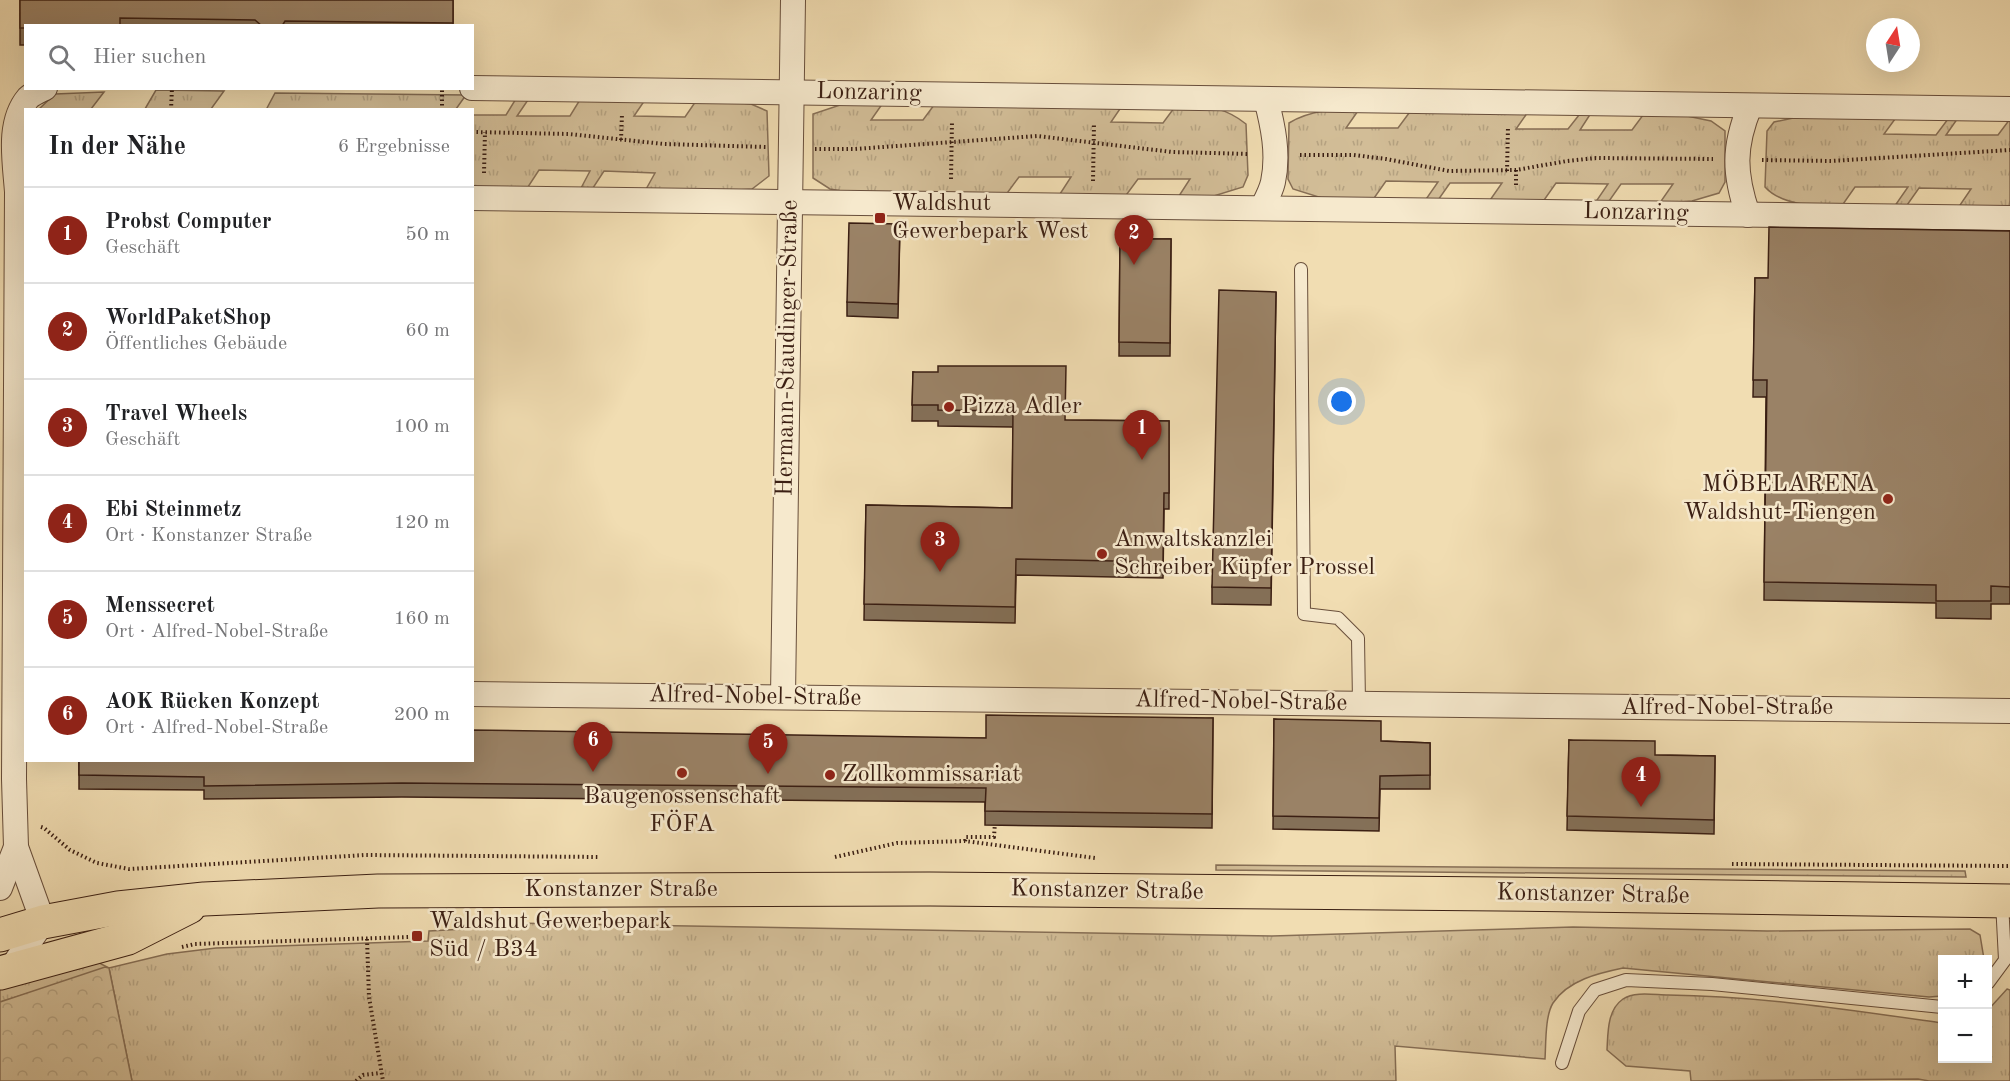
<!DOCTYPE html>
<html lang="de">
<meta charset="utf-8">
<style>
:root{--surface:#fff;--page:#f6f6f6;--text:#202124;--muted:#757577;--line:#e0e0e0;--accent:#8f2418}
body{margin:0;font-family:"Old Standard TT",serif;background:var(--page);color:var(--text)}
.controls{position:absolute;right:18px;bottom:18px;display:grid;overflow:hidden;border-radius:0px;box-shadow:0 6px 24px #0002}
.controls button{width:54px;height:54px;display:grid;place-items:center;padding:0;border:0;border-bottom:2px solid var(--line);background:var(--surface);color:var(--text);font:30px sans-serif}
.compass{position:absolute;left:1866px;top:18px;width:54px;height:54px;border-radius:50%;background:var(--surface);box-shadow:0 6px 24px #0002;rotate:12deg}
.you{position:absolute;left:1342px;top:402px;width:21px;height:21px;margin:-15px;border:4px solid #fff;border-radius:50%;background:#1a73e8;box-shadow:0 0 0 9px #1a73e833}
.badge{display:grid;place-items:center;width:39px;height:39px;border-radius:50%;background:var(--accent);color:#fff;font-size:20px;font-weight:700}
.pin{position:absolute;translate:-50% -50px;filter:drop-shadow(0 2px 3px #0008)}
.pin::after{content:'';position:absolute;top:32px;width:21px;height:18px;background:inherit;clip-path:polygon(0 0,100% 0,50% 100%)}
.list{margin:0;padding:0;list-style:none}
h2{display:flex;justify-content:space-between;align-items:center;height:78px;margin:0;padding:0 24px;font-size:26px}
h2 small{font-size:20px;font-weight:400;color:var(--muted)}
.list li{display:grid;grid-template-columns:39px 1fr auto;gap:18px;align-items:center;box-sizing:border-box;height:96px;padding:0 24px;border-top:2px solid var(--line)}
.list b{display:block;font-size:22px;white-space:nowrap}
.list p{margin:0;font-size:20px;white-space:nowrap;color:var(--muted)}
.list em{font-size:20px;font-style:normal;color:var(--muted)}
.icon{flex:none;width:33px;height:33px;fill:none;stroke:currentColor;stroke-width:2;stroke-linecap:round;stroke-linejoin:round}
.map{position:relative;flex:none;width:2010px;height:1081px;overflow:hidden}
.search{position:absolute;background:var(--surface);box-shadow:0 6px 24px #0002;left:24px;top:24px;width:450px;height:66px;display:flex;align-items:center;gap:15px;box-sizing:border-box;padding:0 21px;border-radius:0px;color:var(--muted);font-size:22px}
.panel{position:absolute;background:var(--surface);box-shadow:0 6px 24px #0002;left:24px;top:108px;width:450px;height:654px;border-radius:0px}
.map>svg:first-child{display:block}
.grass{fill:url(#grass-tufts);stroke:#866e55;stroke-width:1.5}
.forest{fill:url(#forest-crowns);stroke:#866e55;stroke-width:1.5}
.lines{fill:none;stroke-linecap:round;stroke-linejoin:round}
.service-casing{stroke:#684e3b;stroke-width:14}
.minor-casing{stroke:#684e3b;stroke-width:26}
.primary-casing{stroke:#3b1f13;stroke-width:35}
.path{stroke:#3b1f13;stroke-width:4;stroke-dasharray:1.5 3;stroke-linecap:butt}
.service{stroke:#f6e9cd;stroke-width:12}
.minor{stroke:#f6e9cd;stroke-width:24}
.primary{stroke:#f1ddb2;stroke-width:33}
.wall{fill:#847058;stroke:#3b1f13;stroke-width:1.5}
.building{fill:#9a8266;stroke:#3b1f13;stroke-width:1.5}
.poi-dot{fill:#8f2418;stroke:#f6e9cd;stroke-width:2}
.labels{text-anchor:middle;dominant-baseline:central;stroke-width:5;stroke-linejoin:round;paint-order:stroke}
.street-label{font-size:24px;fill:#3b1f13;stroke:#f6e9cd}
.poi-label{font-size:24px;fill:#3b1f13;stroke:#f6e9cd;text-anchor:start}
</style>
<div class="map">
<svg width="2010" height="1081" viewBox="0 0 2010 1081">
<defs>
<pattern id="grass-tufts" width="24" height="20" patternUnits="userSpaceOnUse" patternTransform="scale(1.5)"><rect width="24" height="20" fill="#d2bd97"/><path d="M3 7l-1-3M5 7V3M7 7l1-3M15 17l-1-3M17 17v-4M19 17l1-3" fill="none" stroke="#b5a281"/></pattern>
<pattern id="forest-crowns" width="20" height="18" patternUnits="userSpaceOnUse" patternTransform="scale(1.5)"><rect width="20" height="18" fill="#d2bd97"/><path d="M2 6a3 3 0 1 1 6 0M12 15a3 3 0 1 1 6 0" fill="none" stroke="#b5a281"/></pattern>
</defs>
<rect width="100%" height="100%" fill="#f1ddb2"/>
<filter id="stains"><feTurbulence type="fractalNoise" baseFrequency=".00333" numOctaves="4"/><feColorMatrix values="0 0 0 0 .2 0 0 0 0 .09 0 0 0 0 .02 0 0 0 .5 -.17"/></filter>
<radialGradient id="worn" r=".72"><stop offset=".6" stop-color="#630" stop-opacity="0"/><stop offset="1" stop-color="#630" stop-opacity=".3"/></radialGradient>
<g class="grass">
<path d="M 156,90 L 224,91 L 211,109 L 38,110 L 55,94 L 104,92 L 91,109 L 145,109 Z"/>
<path d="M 275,93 L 466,95 L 456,109 L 266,110 Z"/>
<path d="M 517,97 L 530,97 L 517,116 L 570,116 L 581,98 L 647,97 L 634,116 L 685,117 L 698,98 L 751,104 L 767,111 L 769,176 L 752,189 L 694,193 L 645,191 L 655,173 L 604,171 L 591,191 L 580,190 L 590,171 L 539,170 L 526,190 L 473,189 L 473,115 L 506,115 Z"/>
<path d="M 885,100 L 871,120 L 923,120 L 937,101 L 1124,103 L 1111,122 L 1163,123 L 1177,104 C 1204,106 1224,106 1246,124 L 1248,175 L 1243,187 L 1204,199 L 1177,199 L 1190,179 L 1138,179 L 1124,198 L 1058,197 L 1071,177 L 1019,177 L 1005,196 L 866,195 L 830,189 L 813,178 L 813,114 L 846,103 Z"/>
<path d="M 1360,108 L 1346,128 L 1398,128 L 1412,109 L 1530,109 L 1516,129 L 1568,129 L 1583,110 L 1593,110 L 1580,130 L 1632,130 L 1646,111 L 1668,112 L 1711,121 L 1725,131 L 1725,182 L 1719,193 L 1692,201 L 1659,204 L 1673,184 L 1621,184 L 1607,204 L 1595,203 L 1608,184 L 1556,183 L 1542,203 L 1488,203 L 1502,183 L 1450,183 L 1436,203 L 1424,202 L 1438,182 L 1386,181 L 1372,201 L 1325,199 L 1293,189 L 1288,179 L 1289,123 C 1310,110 1335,109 1360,108 Z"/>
<path d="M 1812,114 L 1898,115 L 1884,134 L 1936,135 L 1951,115 L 1960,115 L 1946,135 L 1998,135 L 2010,119 L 2010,209 L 1958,208 L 1971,189 L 1919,188 L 1905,208 L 1894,207 L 1908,187 L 1855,187 L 1841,207 C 1817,206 1782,206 1765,187 L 1767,131 L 1774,122 Z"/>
<path d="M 1216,865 L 1965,871 L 1966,877 L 1216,870 Z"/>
<path d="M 510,923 L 1272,936 L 1573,927 L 1767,931 L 1970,929 L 1980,935 L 1984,959 L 1942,960 L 1942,996 L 1929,997 L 1623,968 C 1599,973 1568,980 1553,1003 C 1545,1016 1546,1043 1545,1059 L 1395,1046 L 1396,1081 L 132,1081 L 109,968 L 0,1002 L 0,987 L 95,956 L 101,964 L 109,968 L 167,954 L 216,948 L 428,941 L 429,931 L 465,929 Z"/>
<path d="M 2007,989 L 2010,990 L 2010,1081 L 1929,1081 L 1918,1079 L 1691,1081 L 1690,1071 L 1626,1066 L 1607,1050 C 1608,1033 1607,1010 1623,999 C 1635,991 1655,995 1668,995 C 1760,996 1851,1010 1942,1023 L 1942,1058 L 1988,1058 L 1988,1010 Z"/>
</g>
<path class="forest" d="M 105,967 L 109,968 L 132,1081 L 0,1081 L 0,1002 Z"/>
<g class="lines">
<g class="service-casing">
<g id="service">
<path d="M 1301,269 L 1304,614 L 1338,618 L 1358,638 L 1359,703"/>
<path d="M 1988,983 L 2005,960 L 2002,902"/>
<path d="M 1562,1063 L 1579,1011 L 1595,990 L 1626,980 L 1712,984 L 1942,1007"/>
</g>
</g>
<g class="minor-casing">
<g id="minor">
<path d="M 472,88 L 2010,109"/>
<path d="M 472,198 L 2010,218"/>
<path d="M 1262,208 C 1266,200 1271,191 1273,182 C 1279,154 1273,126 1266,99"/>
<path d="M 1748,215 C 1734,174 1733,147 1750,106"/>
<path d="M 472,694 L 2010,711"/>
<path d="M 783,696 L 793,0"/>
<path d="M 0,888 L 16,847"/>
<path d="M 10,970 L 43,922 L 16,847 L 14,779 L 17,192 C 15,162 7,123 28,98 C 32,94 39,91 45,88"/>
</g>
</g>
<g class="primary-casing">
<g id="primary">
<path d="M 0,935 L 43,922 L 118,908 L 204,899 L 378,891 L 930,889 L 1500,894 L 2010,901"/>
<path d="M 0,973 L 128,938 L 189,907"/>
</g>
</g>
<g class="path">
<path d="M 171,110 L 172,88"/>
<path d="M 442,110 L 442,88"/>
<path d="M 472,132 L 569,134 L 664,144 L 766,147"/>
<path d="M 621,140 L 622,114"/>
<path d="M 815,149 L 855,149 L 1037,136 L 1172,152 L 1250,154"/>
<path d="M 1300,155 L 1354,155 L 1386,159 L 1449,171 L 1516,170 L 1567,161 L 1596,158 L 1713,159"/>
<path d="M 1762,160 L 1831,161 L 2010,150"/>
<path d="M 1516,170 L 1516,188"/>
<path d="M 1507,171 L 1508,127"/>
<path d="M 484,173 L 485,132"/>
<path d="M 951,179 L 952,121"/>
<path d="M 1093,181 L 1094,123"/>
<path d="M 41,827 L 44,828 L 70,850 L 97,863 L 129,869 L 365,855 L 600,857"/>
<path d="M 965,841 L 966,837 L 994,837 L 995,822"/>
<path d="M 835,857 L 897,843 L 965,841 L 1095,858"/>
<path d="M 1732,864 L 2010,866"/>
<path d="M 367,939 L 369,997 L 383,1081"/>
<path d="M 182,947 L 195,944 L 410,937"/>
<path d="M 356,1081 L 363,1075 L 380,1073"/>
</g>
<use href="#service" class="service"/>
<use href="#minor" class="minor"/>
<use href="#primary" class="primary"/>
</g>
<g class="wall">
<path d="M 20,0 L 453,0 L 453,26 L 26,26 L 26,45 L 20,45 Z"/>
<path d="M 900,224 L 898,318 L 847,316 L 847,302 Z"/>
<path d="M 2010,231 L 2010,604 L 1991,604 L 1991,619 L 1936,618 L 1936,603 L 1764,600 L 1766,397 L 1753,397 L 1755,278 L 1768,278 Z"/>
<path d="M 1120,239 L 1171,239 L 1170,356 L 1119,356 Z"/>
<path d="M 1276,292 L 1271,605 L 1212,604 L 1212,587 Z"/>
<path d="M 913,372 L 1066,420 L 1169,421 L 1169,509 L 1164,509 L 1163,578 L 1016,575 L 1015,623 L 864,620 L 866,505 L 1012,508 L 1013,427 L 938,426 L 938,421 L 912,421 Z"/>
<path d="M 1213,718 L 1212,828 L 985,825 L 985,802 L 402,797 L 204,799 L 204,790 L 79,789 L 79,760 L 986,738 Z"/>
<path d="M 1274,719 L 1381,741 L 1430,743 L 1430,789 L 1380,789 L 1379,831 L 1273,829 Z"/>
<path d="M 1569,740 L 1655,755 L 1715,756 L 1714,834 L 1567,830 Z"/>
</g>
<g class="building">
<path d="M 20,0 L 453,0 L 453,23 L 285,21 L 282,26 L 262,26 L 255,20 L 120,18 L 120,26 L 26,26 L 26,28 L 20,28 Z"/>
<path d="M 849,223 L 900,224 L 898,304 L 847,302 Z"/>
<path d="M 1769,227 L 2010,231 L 2010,587 L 1991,586 L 1991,601 L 1936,601 L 1936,585 L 1764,582 L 1767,380 L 1753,380 L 1755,278 L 1768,278 Z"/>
<path d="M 1120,239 L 1171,239 L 1170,343 L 1119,342 Z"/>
<path d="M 1219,290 L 1276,292 L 1271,588 L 1212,587 Z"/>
<path d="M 938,366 L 1066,366 L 1065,420 L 1169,421 L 1169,493 L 1164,493 L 1163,562 L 1016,559 L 1015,607 L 864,604 L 866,505 L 1012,508 L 1013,411 L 938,410 L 938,405 L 912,405 L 913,372 L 938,372 Z"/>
<path d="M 986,715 L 1213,718 L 1212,814 L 985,811 L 986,788 L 402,783 L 204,786 L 204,777 L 79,775 L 79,760 L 472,760 L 472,730 L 986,738 Z"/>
<path d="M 1274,719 L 1381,721 L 1381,741 L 1430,743 L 1430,775 L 1380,776 L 1379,818 L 1273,816 Z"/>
<path d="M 1569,740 L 1655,741 L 1655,755 L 1715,756 L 1714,820 L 1567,816 Z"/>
</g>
<g class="poi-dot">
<rect x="874" y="212" width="12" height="12" rx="3"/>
<circle cx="949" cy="407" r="6"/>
<circle cx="1888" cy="499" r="6"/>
<circle cx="1102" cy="554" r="6"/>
<circle cx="682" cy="773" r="6"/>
<circle cx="830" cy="775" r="6"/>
<rect x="411" y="930" width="12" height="12" rx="3"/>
</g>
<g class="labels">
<g class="street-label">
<text transform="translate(869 93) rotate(1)">Lonzaring</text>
<text transform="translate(1636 213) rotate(1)">Lonzaring</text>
<text transform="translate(788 348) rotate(-89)">Hermann-Staudinger-Straße</text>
<text transform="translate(755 697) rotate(1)">Alfred-Nobel-Straße</text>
<text transform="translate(1241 702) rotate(1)">Alfred-Nobel-Straße</text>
<text x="1727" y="708">Alfred-Nobel-Straße</text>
<text x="621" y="890">Konstanzer Straße</text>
<text transform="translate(1107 891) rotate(1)">Konstanzer Straße</text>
<text transform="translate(1593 895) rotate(1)">Konstanzer Straße</text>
</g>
<g class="poi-label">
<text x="892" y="204">Waldshut<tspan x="892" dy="28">Gewerbepark West</tspan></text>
<text x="961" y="407">Pizza Adler</text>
<text x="1876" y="485" text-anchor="end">MÖBELARENA<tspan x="1876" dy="28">Waldshut-Tiengen</tspan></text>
<text x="1114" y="540">Anwaltskanzlei<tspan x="1114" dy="28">Schreiber Küpfer Prossel</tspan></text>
<text x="842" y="775">Zollkommissariat</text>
<text x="682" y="797" text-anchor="middle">Baugenossenschaft<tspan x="682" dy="28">FÖFA</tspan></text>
<text x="429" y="922">Waldshut Gewerbepark<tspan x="429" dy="28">Süd / B34</tspan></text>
</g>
</g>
<rect width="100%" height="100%" filter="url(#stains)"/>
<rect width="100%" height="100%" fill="url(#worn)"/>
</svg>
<div class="controls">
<button>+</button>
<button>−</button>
</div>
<svg class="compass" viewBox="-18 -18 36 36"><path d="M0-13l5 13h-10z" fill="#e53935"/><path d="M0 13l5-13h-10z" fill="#757577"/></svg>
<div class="you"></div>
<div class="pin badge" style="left:1142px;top:460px">1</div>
<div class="pin badge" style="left:1134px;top:265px">2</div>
<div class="pin badge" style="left:940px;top:572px">3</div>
<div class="pin badge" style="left:1641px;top:807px">4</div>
<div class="pin badge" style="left:768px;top:774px">5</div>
<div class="pin badge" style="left:593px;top:772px">6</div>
<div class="search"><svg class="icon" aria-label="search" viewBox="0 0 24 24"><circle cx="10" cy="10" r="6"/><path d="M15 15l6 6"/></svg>Hier suchen</div>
<section class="panel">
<h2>In der Nähe<small>6 Ergebnisse</small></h2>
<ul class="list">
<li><span class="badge">1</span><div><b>Probst Computer</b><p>Geschäft</p></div><em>50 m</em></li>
<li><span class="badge">2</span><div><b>WorldPaketShop</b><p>Öffentliches Gebäude</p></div><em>60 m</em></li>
<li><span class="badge">3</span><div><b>Travel Wheels</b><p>Geschäft</p></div><em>100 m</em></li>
<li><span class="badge">4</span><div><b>Ebi Steinmetz</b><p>Ort · Konstanzer Straße</p></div><em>120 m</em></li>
<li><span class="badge">5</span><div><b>Menssecret</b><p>Ort · Alfred-Nobel-Straße</p></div><em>160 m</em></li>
<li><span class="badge">6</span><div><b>AOK Rücken Konzept</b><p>Ort · Alfred-Nobel-Straße</p></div><em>200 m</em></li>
</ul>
</section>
</div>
